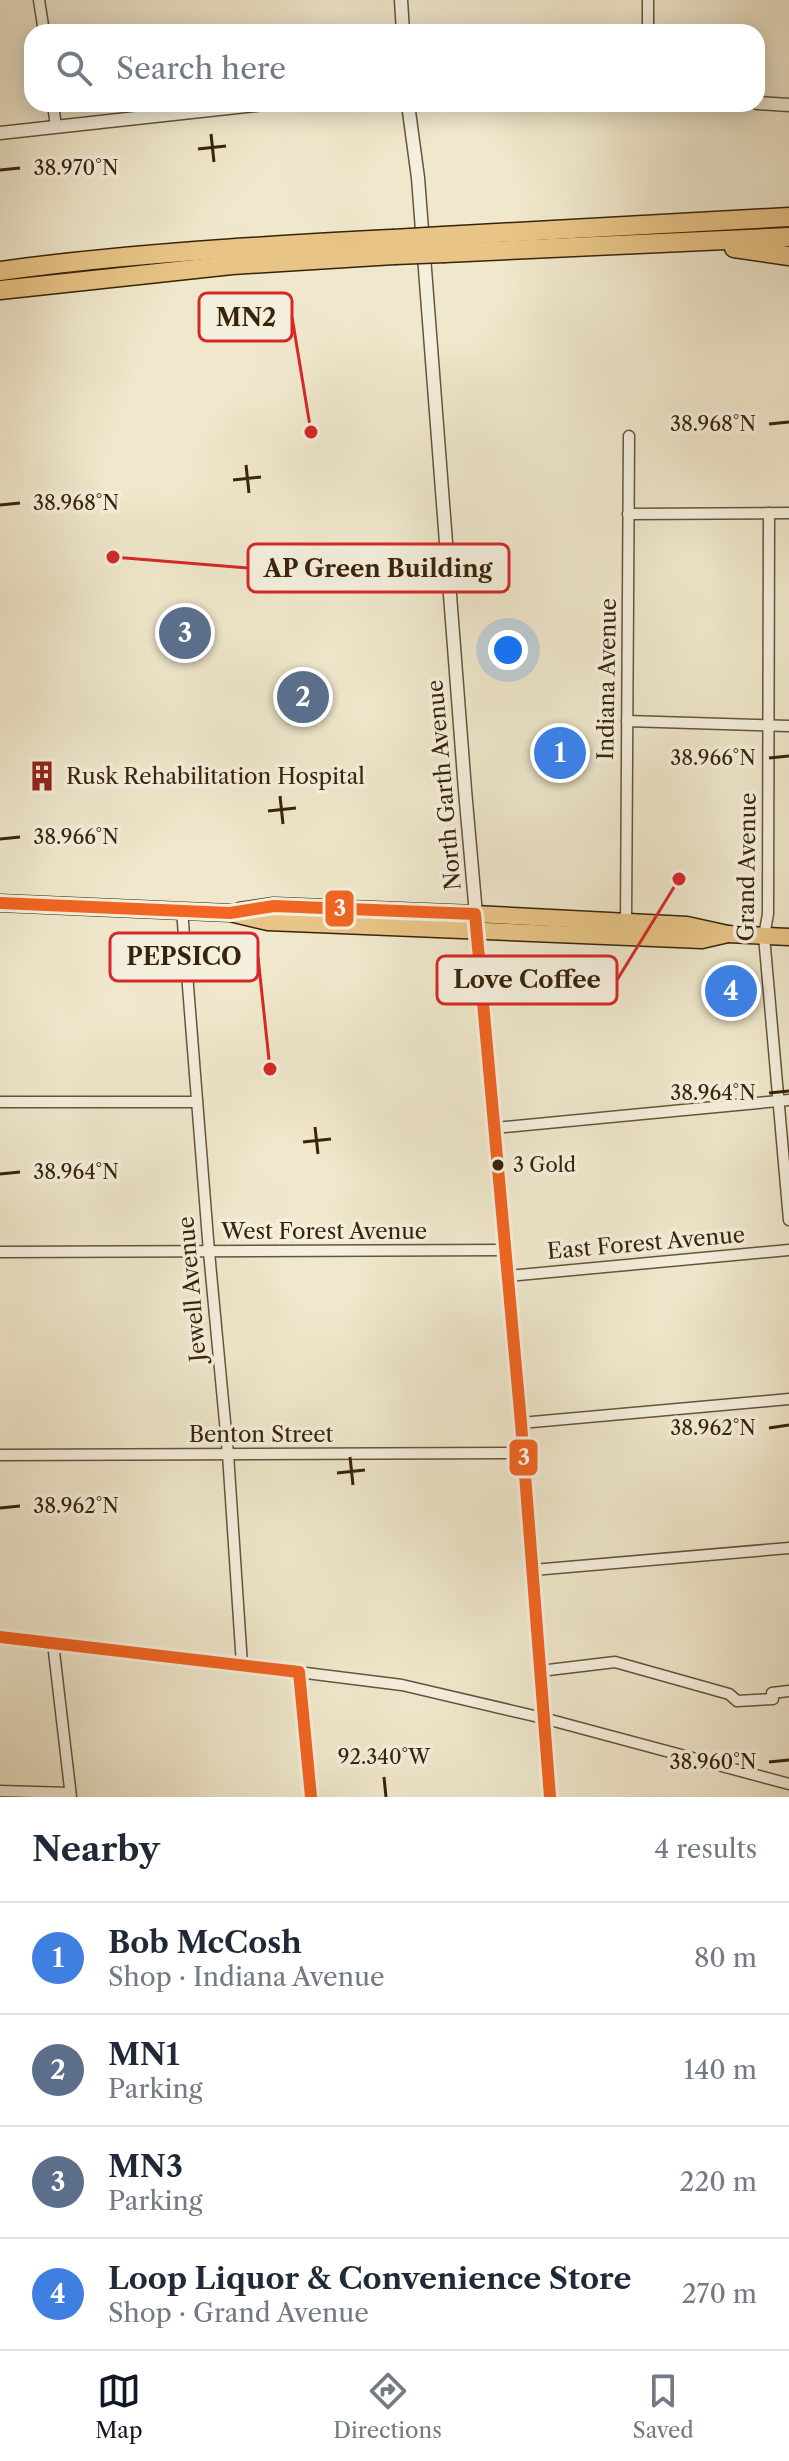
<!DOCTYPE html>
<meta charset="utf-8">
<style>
:root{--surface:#fff;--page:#f6f6f7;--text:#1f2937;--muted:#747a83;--line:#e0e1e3;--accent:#111827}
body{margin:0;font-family:"Libre Caslon Text",serif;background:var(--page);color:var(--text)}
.you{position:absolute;left:508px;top:650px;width:28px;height:28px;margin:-20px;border:6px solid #fff;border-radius:50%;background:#1a73e8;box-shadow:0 0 0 12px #1a73e833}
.badge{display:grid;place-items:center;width:52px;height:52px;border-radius:50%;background:var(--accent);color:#fff;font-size:26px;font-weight:700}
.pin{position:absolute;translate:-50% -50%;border:4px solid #fff;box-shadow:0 2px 8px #0006}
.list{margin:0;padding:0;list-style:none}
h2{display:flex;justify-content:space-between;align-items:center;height:104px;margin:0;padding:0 32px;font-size:34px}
h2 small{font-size:26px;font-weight:400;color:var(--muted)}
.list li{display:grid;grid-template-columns:52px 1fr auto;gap:24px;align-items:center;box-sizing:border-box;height:112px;padding:0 32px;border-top:2px solid var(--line)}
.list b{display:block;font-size:30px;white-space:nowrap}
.list p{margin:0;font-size:26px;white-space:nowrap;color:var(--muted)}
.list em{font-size:26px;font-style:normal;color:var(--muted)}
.icon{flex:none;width:44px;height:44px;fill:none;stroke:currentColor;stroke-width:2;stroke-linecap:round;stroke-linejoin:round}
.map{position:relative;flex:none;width:789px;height:1797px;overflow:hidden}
.search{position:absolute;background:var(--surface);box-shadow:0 4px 20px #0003;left:24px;right:24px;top:24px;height:88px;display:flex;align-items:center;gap:20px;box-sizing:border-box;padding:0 28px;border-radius:24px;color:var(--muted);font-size:30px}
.sheet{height:552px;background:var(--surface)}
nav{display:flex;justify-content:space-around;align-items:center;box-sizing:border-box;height:112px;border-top:2px solid var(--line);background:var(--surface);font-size:22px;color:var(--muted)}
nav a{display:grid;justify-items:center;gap:4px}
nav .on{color:var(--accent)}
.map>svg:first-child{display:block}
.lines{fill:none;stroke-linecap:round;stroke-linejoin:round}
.minor-casing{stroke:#66543b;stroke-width:13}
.tertiary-casing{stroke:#66543b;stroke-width:15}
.primary-casing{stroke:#38230a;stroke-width:19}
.motorway-casing{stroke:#38230a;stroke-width:21}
.minor{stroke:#f5f0de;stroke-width:10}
.tertiary{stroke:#f5f0de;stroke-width:12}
.primary{stroke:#e8c486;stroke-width:16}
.motorway{stroke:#e8c486;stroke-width:18}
.motorway-bridge-casing{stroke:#38230a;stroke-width:21;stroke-linecap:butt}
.motorway-bridge{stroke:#e8c486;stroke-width:18}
.bus-1-casing{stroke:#f5f0de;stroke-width:18}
.bus-1{stroke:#f26522;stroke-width:12}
.ticks{fill:none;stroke:#38230a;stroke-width:3}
.bus-dot{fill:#38230a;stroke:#f5f0de;stroke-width:3}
.labels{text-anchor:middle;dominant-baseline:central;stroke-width:7;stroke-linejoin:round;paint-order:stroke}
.bus-label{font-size:20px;fill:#38230a;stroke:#f5f0de;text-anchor:start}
.street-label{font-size:22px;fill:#38230a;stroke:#f5f0de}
.poi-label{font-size:22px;fill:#38230a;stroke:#f5f0de;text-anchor:start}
.ticks-label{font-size:20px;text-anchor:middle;fill:#38230a;stroke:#f5f0de;stroke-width:7;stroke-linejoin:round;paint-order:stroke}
.leader{fill:none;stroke:#d62828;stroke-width:3}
.callout-dot{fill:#d62828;stroke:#f5f0de;stroke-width:3}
.callout{fill:#f5f0de;stroke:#d62828;stroke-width:3}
.callout-label{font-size:24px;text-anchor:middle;font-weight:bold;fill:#38230a}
.line-badge{stroke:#f5f0de;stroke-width:3}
.badge-label{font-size:22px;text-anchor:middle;font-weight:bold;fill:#fff}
</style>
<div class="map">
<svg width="789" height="1797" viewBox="0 0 789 1797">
<rect width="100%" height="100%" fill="#f0e8cd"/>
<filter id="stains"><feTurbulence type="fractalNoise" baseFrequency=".0025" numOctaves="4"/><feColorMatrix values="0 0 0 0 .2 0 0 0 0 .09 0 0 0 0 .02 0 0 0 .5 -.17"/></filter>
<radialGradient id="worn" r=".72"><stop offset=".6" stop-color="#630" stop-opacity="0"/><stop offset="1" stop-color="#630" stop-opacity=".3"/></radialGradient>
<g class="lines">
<g class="minor-casing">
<g id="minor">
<path d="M 39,0 L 44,32"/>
<path d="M 648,0 L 648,32"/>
<path d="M 53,104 L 56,127"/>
<path d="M 769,513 L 768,914 L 764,936 L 789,1220"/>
<path d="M 628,514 L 789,513"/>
<path d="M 627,721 L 789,726"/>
<path d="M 182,910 L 209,1252 L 228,1454 L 242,1665"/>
<path d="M 626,922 L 629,436"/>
<path d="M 0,1102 L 197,1102"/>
<path d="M 495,1128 L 789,1100"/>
<path d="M 0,1252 L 505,1250"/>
<path d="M 507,1276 L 789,1250"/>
<path d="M 521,1423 L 789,1399"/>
<path d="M 0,1455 L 523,1453"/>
<path d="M 533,1570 L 789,1548"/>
<path d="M 0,1637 L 242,1665 L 402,1685 L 543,1718 L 789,1784"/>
<path d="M 53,1643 L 71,1797"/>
<path d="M 540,1671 L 615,1662 L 729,1694 L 737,1701 L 773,1699 L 772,1693 L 789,1691"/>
<path d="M 299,1672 L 311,1797"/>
<path d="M 0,1791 L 70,1793"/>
</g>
</g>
<g class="tertiary-casing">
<g id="tertiary">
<path d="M 401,0 L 403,32"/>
<path d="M 757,103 L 789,105"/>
<path d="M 408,104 L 418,178 L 465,790 L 521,1423 L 550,1797"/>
<path d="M 0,133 L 264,104"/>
</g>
</g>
<g class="primary-casing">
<g id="primary">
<path d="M 0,903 L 230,913 L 268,922 L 702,940 L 728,934"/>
<path d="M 240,911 L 274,906 L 475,914 L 687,925 L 728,934 L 789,937"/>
</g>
</g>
<g class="motorway-casing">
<g id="motorway">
<path d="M 443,236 L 789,217"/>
<path d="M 734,248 L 789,256"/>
<path d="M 445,253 L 789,237"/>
<path d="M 0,271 C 130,253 262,246 393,239"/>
<path d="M 0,290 L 232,265 L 394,255"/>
</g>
</g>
<use href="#minor" class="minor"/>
<use href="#tertiary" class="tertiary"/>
<use href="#primary" class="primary"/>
<use href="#motorway" class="motorway"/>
<g class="motorway-bridge-casing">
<g id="motorway-bridge">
<path d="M 393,239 L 443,236"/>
<path d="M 394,255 L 445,253"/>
</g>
</g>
<use href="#motorway-bridge" class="motorway-bridge"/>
<g class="bus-1-casing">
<g id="bus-1">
<path d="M 0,903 L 230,913 L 274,906 L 475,914 L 521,1423 L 550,1797"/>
<path d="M 0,1637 L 299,1672 L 311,1797"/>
</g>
</g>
<use href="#bus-1" class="bus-1"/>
</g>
<path class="ticks" d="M 211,134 L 214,162M 198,149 L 226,146M 0,170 L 20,168M 769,424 L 789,422M 246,465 L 249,493M 233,480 L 261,477M 0,505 L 20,503M 769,758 L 789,756M 280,796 L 283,824M 268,811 L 296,808M 0,839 L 20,837M 769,1093 L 789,1091M 315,1127 L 318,1154M 303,1142 L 331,1139M 0,1174 L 20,1172M 769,1428 L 789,1425M 350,1457 L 353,1485M 337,1473 L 365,1470M 0,1508 L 20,1506M 769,1762 L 789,1760M 384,1777 L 386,1797"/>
<defs>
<g id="building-bare" transform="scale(2.4)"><path d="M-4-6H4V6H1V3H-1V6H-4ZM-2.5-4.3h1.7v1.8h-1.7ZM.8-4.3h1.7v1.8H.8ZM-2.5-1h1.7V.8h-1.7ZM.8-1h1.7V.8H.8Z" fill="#8f2418" stroke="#f5f0de" stroke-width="2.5" paint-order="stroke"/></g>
</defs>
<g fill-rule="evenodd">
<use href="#building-bare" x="42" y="776"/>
</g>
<circle class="bus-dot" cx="498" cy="1165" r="7"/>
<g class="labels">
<g class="bus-label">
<text x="513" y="1165">3 Gold</text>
</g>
<g class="street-label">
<text transform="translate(607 679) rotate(-89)">Indiana Avenue</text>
<text transform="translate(444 785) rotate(-95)">North Garth Avenue</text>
<text transform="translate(747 867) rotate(-89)">Grand Avenue</text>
<text x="324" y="1231">West Forest Avenue</text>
<text transform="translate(646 1243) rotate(-5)">East Forest Avenue</text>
<text transform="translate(192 1289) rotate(-95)">Jewell Avenue</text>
<text x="261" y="1434">Benton Street</text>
</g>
<g class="poi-label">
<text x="66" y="776">Rusk Rehabilitation Hospital</text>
</g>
</g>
<g class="ticks-label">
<text x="76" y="175">38.970°N</text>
<text x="713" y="431">38.968°N</text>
<text x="76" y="510">38.968°N</text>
<text x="713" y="765">38.966°N</text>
<text x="76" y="844">38.966°N</text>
<text x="713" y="1100">38.964°N</text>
<text x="76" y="1179">38.964°N</text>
<text x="713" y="1435">38.962°N</text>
<text x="76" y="1513">38.962°N</text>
<text x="384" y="1764">92.340°W</text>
<text x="713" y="1769">38.960°N</text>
</g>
<path class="leader" d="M311 432L292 317M113 557L248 568M270 1069L258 957M679 879L617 980"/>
<g class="callout-dot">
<circle cx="311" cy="432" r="8"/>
<circle cx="113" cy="557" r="8"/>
<circle cx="270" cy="1069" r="8"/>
<circle cx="679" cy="879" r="8"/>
</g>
<g class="callout">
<rect x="199" y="293" width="93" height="48" rx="8"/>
<rect x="248" y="544" width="261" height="48" rx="8"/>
<rect x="110" y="933" width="148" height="48" rx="8"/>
<rect x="437" y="956" width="180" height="48" rx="8"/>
</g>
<g class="callout-label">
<text x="246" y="326">MN2</text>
<text x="378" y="577">AP Green Building</text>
<text x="184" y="965">PEPSICO</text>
<text x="527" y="988">Love Coffee</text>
</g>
<g class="line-badge">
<rect x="324" y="889" width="31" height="39" rx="8" fill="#f26522"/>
<rect x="508" y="1438" width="31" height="39" rx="8" fill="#f26522"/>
</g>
<g class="badge-label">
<text x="340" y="916">3</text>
<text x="524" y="1465">3</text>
</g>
<rect width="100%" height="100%" filter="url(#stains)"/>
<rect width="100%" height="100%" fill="url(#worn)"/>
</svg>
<div class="you"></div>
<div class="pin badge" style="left:560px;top:753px;background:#3f7fe0">1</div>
<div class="pin badge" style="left:303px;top:697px;background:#5c6f8a">2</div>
<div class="pin badge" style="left:185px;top:633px;background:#5c6f8a">3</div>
<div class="pin badge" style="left:731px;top:991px;background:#3f7fe0">4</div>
<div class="search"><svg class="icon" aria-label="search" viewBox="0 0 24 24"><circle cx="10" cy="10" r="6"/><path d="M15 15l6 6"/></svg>Search here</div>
</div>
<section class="sheet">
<h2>Nearby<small>4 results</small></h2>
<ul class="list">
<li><span class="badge" style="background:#3f7fe0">1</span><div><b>Bob McCosh</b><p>Shop · Indiana Avenue</p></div><em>80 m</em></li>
<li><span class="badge" style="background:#5c6f8a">2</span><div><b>MN1</b><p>Parking</p></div><em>140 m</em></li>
<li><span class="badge" style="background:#5c6f8a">3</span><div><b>MN3</b><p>Parking</p></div><em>220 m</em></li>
<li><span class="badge" style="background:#3f7fe0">4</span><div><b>Loop Liquor &amp; Convenience Store</b><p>Shop · Grand Avenue</p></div><em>270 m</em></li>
</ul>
</section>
<nav>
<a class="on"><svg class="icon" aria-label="map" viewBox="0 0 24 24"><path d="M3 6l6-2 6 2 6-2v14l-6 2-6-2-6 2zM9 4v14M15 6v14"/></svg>Map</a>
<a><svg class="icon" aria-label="directions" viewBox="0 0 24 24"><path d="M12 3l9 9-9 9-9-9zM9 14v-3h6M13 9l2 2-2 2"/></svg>Directions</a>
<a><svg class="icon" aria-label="saved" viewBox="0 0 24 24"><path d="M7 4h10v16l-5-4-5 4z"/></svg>Saved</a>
</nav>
